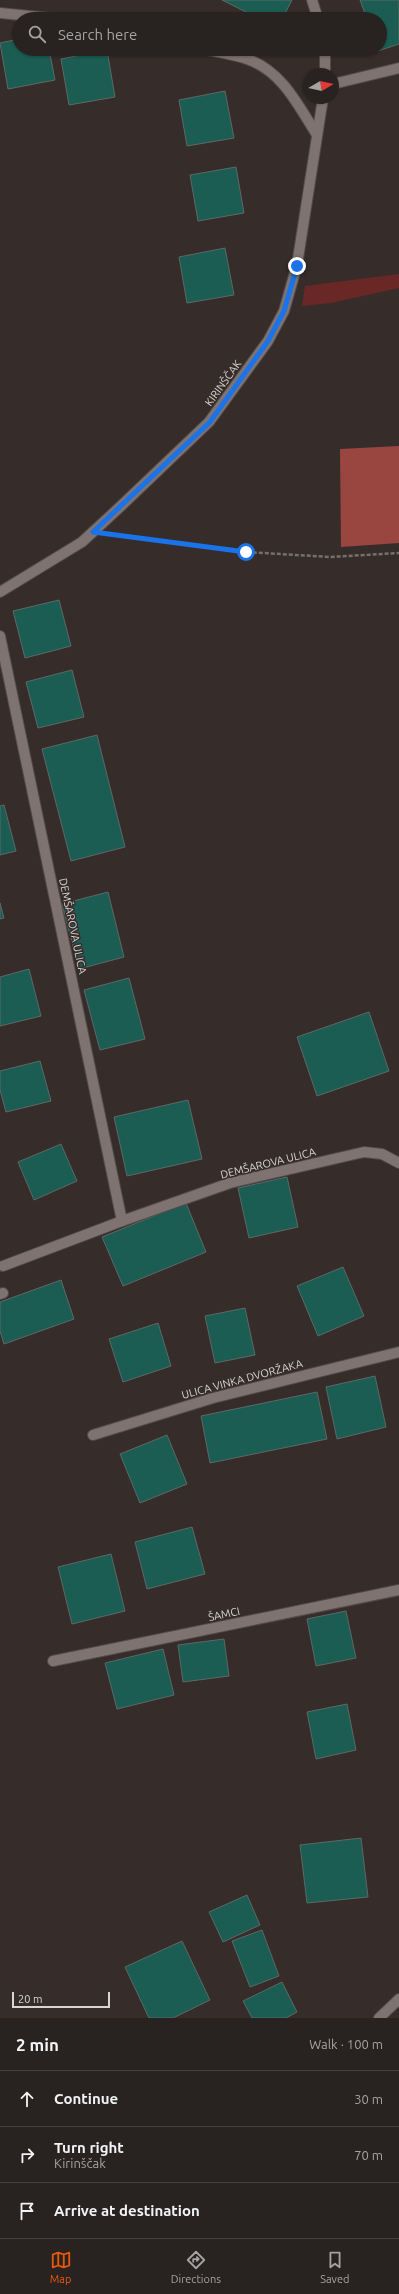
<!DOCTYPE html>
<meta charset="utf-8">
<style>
:root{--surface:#282220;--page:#342f2d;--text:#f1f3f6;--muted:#a5a4a5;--line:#443f3e;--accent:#ea580c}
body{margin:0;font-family:Ubuntu,sans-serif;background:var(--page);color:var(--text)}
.compass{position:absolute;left:303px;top:68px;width:36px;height:36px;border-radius:50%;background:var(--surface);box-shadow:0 1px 3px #0004;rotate:81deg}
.scale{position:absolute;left:12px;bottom:10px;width:98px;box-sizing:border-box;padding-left:4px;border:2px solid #dad3d3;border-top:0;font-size:11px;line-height:14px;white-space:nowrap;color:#dad3d3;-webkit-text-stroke:3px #362d2b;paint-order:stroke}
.stop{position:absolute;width:12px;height:12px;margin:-9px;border:3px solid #1a73e8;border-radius:50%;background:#fff}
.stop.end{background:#1a73e8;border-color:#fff;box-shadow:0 1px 4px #0008}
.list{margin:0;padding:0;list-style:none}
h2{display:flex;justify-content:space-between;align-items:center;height:52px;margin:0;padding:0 16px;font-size:17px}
h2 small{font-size:13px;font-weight:400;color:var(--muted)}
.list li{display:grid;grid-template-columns:26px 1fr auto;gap:12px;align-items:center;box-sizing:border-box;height:56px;padding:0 16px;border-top:1px solid var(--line)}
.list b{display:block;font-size:15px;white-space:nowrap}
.list p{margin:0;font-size:13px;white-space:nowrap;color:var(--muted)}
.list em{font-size:13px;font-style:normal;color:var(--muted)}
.icon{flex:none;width:22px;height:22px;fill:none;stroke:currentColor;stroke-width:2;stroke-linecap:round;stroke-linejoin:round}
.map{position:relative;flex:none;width:399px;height:2018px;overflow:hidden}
.search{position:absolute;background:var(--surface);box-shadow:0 1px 3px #0004;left:12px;right:12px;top:12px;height:44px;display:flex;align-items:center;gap:10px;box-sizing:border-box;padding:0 14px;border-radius:22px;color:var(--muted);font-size:15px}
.sheet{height:220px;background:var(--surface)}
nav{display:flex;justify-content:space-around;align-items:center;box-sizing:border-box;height:56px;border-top:1px solid var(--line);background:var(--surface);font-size:11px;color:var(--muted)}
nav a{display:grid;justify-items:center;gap:2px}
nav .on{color:var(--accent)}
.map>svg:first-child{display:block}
.green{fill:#692825}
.forest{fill:#994640}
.building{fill:#1b5d53;stroke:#5d6866}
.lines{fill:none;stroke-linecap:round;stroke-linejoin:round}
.minor-casing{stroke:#534a49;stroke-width:12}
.path{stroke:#776f6e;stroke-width:2.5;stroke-dasharray:4 2;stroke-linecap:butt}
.minor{stroke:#7f7372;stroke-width:10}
.route{stroke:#1a73e8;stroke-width:5}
.labels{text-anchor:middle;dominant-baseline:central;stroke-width:3;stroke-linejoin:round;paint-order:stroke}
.street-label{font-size:11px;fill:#dad3d3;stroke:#362d2b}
</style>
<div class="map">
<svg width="399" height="2018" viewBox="0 0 399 2018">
<rect width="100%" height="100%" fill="#362d2b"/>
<path class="green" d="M 399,274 L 399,288 L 331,303 L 302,306 L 305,286 Z"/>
<path class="forest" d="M 399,446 L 399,543 L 341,547 L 340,449 Z"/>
<g class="building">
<path d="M 222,0 L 292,0 L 282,19 L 260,19 Z"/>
<path d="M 360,0 L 399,0 L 399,44 L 378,51 L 380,19 L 367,19 Z"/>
<path d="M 19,39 L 19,49 L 49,49 L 55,80 L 8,89 L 0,43 Z"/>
<path d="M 107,50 L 115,97 L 69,105 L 61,59 Z"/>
<path d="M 225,91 L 234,138 L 187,146 L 179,100 Z"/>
<path d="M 236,167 L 244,213 L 198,221 L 190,175 Z"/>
<path d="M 225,248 L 234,295 L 187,303 L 179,257 Z"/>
<path d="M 59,600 L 71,646 L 25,658 L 13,611 Z"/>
<path d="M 72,670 L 84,717 L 38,728 L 26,682 Z"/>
<path d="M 97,735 L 125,847 L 71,861 L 42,749 Z"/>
<path d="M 4,805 L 16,851 L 0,855 L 0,806 Z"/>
<path d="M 108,892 L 124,957 L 79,969 L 62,904 Z"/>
<path d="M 0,903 L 4,918 L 0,919 Z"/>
<path d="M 29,969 L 41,1016 L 0,1026 L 0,977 Z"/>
<path d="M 129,978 L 145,1039 L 100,1050 L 84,990 Z"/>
<path d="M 369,1012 L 389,1071 L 317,1096 L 297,1037 Z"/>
<path d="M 40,1061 L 51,1101 L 6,1112 L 0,1090 L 0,1071 Z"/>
<path d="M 188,1100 L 202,1159 L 127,1176 L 114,1117 Z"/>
<path d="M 61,1144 L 77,1181 L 34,1200 L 18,1162 Z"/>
<path d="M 287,1177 L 298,1227 L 249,1238 L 238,1188 Z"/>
<path d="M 186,1203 L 206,1252 L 123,1286 L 102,1237 Z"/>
<path d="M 343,1267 L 364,1316 L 318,1336 L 297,1286 Z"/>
<path d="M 61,1280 L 74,1319 L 4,1344 L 0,1331 L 0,1302 Z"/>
<path d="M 245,1308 L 255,1355 L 215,1363 L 205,1316 Z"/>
<path d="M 158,1323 L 171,1366 L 123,1382 L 109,1339 Z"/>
<path d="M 375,1376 L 386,1427 L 337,1439 L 326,1387 Z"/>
<path d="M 317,1392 L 327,1439 L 210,1463 L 201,1416 Z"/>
<path d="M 167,1435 L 187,1484 L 140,1503 L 120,1454 Z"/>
<path d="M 192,1527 L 205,1574 L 147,1589 L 135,1542 Z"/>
<path d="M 111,1554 L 125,1611 L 72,1624 L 58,1567 Z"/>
<path d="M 346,1611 L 356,1658 L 316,1666 L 307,1619 Z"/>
<path d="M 224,1639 L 229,1676 L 183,1682 L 178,1645 Z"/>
<path d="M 163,1649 L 174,1695 L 117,1709 L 105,1663 Z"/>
<path d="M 347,1704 L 356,1750 L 316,1759 L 307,1712 Z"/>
<path d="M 361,1838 L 368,1897 L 307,1903 L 300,1845 Z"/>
<path d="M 247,1895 L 260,1925 L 223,1942 L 209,1912 Z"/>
<path d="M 262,1930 L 279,1976 L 250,1987 L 232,1941 Z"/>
<path d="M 182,1941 L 210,2000 L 173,2018 L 149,2018 L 125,1967 Z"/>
<path d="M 282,1982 L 297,2012 L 286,2018 L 252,2018 L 243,2001 Z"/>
</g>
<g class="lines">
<g class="minor-casing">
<g id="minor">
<path d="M 312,0 L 318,19"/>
<path d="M 0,13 L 60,19"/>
<path d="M 202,49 C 217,52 233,54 247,59 C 282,71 298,105 317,135"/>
<path d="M 325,49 L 325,74"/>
<path d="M 333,84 L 399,68"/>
<path d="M 0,592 L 82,542 L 122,505 L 209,422 L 268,341 L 284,311 L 297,265 L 323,98"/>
<path d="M 0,636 L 122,1221"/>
<path d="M 3,1266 L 122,1221 L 230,1183 L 364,1152 L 382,1154 L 399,1163"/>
<path d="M 0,1294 L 3,1293"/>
<path d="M 93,1435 L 213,1398 L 399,1352"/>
<path d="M 53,1661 L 399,1590"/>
<path d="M 379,2018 L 399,1999"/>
</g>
</g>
<path class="path" d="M 122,535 L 246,552 L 330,557 L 399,553"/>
<use href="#minor" class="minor"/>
</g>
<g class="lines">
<path class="route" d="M 246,552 L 93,532 L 210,422 L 268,341 L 284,311 L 297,266"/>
</g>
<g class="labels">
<g class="street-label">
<text transform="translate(223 383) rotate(-54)">KIRINŠČAK</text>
<text transform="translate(73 926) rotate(78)">DEMŠAROVA ULICA</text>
<text transform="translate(268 1163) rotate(-14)">DEMŠAROVA ULICA</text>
<text transform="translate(242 1379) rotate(-15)">ULICA VINKA DVORŽAKA</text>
<text transform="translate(224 1614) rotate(-12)">ŠAMCI</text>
</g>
</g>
</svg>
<svg class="compass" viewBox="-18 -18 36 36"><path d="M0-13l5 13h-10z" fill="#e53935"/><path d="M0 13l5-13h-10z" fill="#a5a4a5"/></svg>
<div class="scale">20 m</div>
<div class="stop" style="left:246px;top:552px"></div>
<div class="stop end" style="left:297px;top:266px"></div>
<div class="search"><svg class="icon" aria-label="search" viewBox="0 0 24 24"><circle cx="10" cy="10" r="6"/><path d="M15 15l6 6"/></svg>Search here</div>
</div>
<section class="sheet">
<h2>2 min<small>Walk · 100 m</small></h2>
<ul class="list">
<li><svg class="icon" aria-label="ahead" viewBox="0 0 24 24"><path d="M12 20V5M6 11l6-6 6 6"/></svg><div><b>Continue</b></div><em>30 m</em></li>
<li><svg class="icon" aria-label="right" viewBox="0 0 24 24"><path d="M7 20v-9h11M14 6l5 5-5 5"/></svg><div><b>Turn right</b><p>Kirinščak</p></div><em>70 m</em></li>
<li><svg class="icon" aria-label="arrive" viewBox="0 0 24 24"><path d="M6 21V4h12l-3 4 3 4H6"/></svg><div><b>Arrive at destination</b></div></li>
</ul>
</section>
<nav>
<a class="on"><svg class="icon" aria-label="map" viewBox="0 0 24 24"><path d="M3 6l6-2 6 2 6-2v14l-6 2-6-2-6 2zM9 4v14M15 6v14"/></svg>Map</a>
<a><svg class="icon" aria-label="directions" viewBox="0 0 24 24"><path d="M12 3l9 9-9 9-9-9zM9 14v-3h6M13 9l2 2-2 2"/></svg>Directions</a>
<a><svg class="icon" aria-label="saved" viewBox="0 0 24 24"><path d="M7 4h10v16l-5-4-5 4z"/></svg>Saved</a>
</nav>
